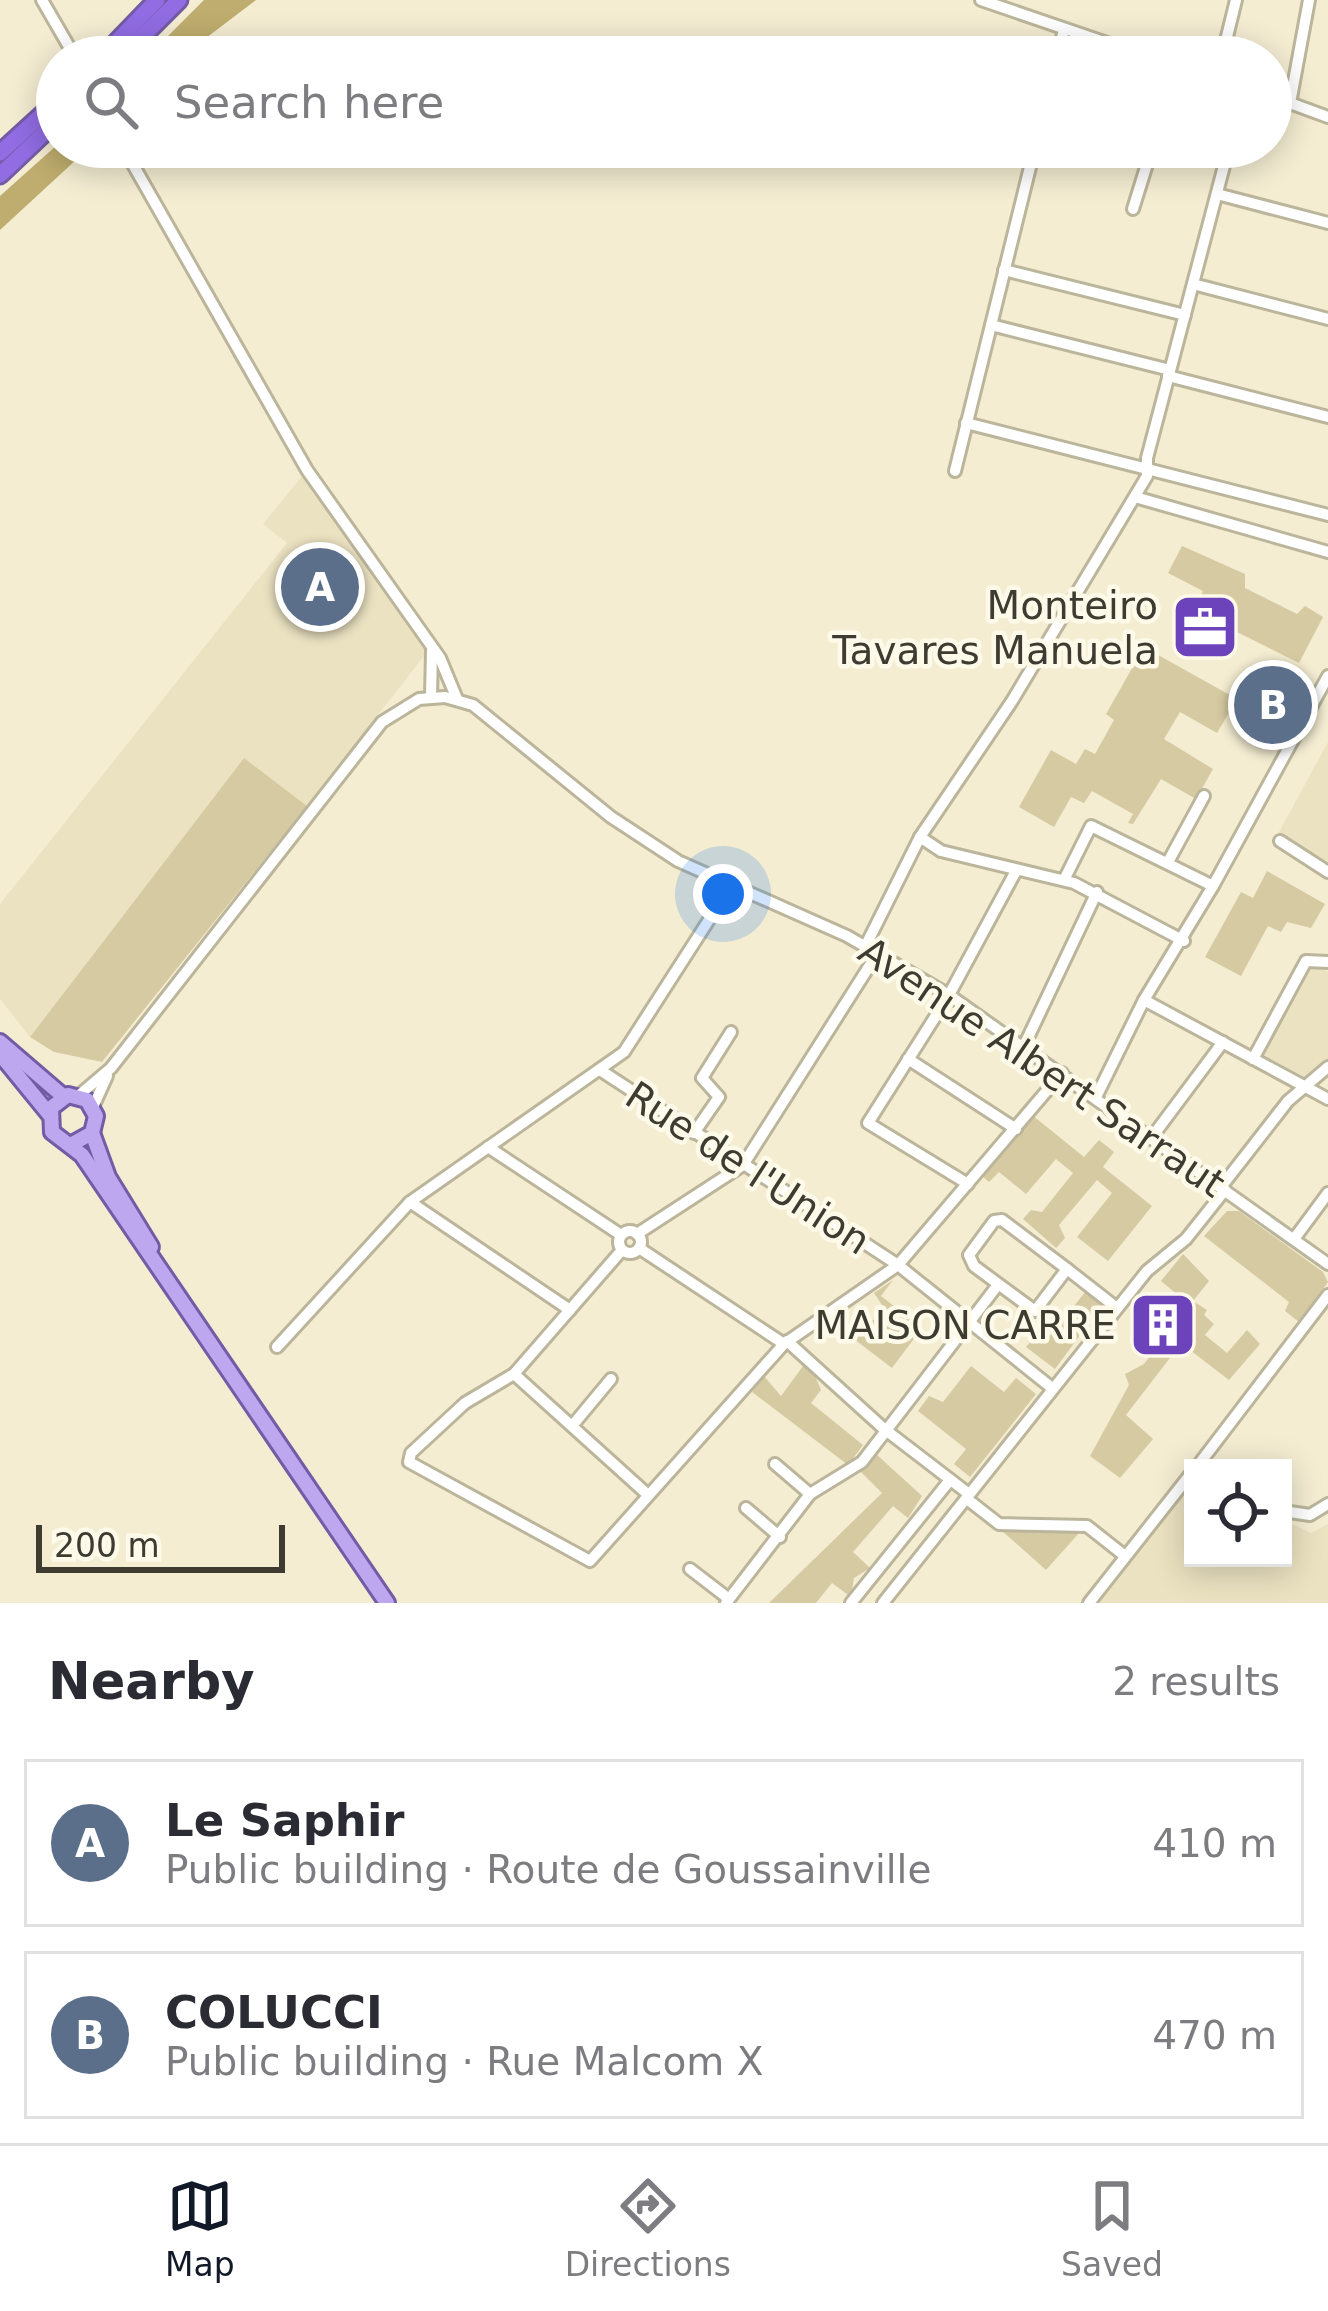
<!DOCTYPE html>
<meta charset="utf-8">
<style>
:root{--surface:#fff;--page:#f2f2f3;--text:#2b2b33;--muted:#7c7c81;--line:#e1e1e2;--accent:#111827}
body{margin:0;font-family:"DejaVu Sans",sans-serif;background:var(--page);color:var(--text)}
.controls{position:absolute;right:36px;bottom:36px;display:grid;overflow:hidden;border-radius:0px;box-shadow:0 6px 30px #0003}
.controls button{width:108px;height:108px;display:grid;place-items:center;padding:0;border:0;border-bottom:3px solid var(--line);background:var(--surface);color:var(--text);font:60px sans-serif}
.scale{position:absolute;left:36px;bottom:30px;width:249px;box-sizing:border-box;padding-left:12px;border:6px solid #3e3b31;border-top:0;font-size:33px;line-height:42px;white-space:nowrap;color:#3e3b31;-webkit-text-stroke:9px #fefaea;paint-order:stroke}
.you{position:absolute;left:723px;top:894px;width:42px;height:42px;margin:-30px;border:9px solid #fff;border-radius:50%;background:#1a73e8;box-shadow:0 0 0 18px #1a73e833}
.badge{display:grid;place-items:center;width:78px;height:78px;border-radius:50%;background:var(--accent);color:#fff;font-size:39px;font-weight:700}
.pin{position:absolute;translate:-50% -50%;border:6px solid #fff;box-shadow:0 3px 12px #0006}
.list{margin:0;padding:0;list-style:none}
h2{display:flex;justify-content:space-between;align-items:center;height:156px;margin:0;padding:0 48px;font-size:51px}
h2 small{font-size:39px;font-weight:400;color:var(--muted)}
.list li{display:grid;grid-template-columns:78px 1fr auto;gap:36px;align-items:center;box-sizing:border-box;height:168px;margin:0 24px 24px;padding:0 24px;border:3px solid var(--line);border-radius:0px}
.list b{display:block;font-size:45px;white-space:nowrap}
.list p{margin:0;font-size:39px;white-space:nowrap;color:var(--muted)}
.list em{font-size:39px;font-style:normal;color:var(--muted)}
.icon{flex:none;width:66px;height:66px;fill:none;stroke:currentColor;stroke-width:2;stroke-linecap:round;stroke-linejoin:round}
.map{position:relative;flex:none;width:1328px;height:1603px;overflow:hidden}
.search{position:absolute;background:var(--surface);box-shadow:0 6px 30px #0003;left:36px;right:36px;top:36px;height:132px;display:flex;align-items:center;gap:30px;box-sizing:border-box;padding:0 42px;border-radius:66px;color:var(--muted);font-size:45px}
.sheet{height:540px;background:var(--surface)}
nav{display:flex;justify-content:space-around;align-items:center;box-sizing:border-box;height:168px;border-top:3px solid var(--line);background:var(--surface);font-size:33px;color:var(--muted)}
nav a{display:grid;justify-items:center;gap:6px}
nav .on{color:var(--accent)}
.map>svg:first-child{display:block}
.built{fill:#ebe2c1}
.green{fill:#d5caa2}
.forest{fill:#bead6e}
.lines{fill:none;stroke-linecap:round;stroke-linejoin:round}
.minor-casing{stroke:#bbb59b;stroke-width:16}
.major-casing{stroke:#745ba5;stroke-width:20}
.highway-casing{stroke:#745ba5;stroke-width:21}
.minor{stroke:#fff;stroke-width:10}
.major{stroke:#bda7ee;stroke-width:14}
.highway{stroke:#916ce3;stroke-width:15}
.labels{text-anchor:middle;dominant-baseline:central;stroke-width:9;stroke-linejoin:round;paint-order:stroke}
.poi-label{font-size:39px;fill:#3e3b31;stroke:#fefaea;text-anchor:end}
.street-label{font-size:39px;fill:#3e3b31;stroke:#fefaea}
</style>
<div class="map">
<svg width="1328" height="1603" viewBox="0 0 1328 1603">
<rect width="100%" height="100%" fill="#f4edd2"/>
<g class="built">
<path d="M 307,470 L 431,647 L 307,806 L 244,758 L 30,1037 L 0,999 L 0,904 L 287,543 L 263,524 Z"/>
<path d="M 1328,742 L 1328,867 L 1278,834 Z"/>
<path d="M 1309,963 L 1328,972 L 1328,1061 L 1303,1079 L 1261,1057 Z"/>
<path d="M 1193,1475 L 1193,1558 L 1283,1558 L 1283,1520 L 1311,1533 L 1328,1524 L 1328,1603 L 1093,1603 Z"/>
</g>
<g class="green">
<path d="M 1182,546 L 1245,574 L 1245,588 L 1297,614 L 1305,606 L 1323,617 L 1299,663 L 1205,616 L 1208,608 L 1200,600 L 1203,591 L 1168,573 Z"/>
<path d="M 1151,651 L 1237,699 L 1217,733 L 1180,712 L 1164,739 L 1213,769 L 1196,799 L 1161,779 L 1133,824 L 1128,823 L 1133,814 L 1092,791 L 1084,803 L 1071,797 L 1054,827 L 1019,807 L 1051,750 L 1076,764 L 1085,749 L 1095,754 L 1114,720 L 1106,714 L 1135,663 Z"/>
<path d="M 244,758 L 307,806 L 102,1062 L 54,1052 L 30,1037 Z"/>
<path d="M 1267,871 L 1325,904 L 1311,928 L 1287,922 L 1281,932 L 1268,926 L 1241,976 L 1205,957 L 1241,892 L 1253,898 Z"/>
<path d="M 1032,1115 L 1084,1157 L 1099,1140 L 1114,1152 L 1103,1167 L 1152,1206 L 1108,1261 L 1077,1237 L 1112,1193 L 1097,1180 L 1059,1225 L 1065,1238 L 1056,1248 L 1023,1219 L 1031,1210 L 1042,1212 L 1073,1173 L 1056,1159 L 1026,1194 L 999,1172 L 989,1182 L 982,1176 Z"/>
<path d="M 1227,1211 L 1239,1211 L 1323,1272 L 1328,1282 L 1299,1322 L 1285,1311 L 1289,1302 L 1204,1236 Z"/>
<path d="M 1183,1254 L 1209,1281 L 1193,1301 L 1207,1310 L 1204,1315 L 1214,1324 L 1205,1335 L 1227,1353 L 1247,1330 L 1260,1344 L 1229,1380 L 1186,1347 L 1183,1354 L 1176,1350 L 1126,1415 L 1153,1439 L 1120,1478 L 1090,1456 L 1129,1385 L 1125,1374 L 1144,1364 L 1190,1305 L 1161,1281 Z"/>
<path d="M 893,1280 L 881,1296 L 922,1328 L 892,1368 L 850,1336 L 886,1311 L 874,1293 Z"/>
<path d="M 1086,1291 L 1103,1304 L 1055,1369 L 1026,1347 L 1036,1335 L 1045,1342 Z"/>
<path d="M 803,1366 L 813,1371 L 821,1390 L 811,1403 L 863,1445 L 848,1465 L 752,1392 L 764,1376 L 781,1396 Z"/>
<path d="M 971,1366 L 1004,1392 L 1016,1378 L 1036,1394 L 970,1477 L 954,1464 L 966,1449 L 918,1411 L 929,1396 L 943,1402 Z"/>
<path d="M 876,1454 L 922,1496 L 908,1518 L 893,1506 L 853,1552 L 870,1568 L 854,1578 L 851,1597 L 832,1583 L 816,1603 L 769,1603 L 882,1493 L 860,1471 Z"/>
<path d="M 1001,1530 L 1075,1531 L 1080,1532 L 1046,1570 Z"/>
</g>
<g class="forest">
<path d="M 204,0 L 256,0 L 181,57 L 147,57 Z"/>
<path d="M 57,145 L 90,147 L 0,230 L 0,196 Z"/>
</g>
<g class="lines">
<g class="minor-casing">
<g id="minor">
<path d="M 42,0 L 75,57"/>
<path d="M 981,0 L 1148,57"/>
<path d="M 1057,57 L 1064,30"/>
<path d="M 1222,57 L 1236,0"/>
<path d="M 1271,96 L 1328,117"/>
<path d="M 1290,103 L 1309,0"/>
<path d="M 123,147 L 307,470 L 440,658 L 457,699"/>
<path d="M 1112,147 L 1147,164 L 1133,209"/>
<path d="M 1217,194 L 1328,223"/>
<path d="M 1004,270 L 1185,315"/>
<path d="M 1193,284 L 1328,319"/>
<path d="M 991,325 L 1170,370"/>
<path d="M 1168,376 L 1328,417"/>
<path d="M 966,423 L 1328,515"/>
<path d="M 955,471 L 1035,147"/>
<path d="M 1135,497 L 1328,552"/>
<path d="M 431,697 L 432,651"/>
<path d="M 920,837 L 941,851 L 1074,883 L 1184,941"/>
<path d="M 1280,841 L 1328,872"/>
<path d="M 1168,862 L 1204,796"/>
<path d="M 1064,880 L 1091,826 L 1213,886 L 1144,1000 L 1096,1097"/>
<path d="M 1213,886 L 1328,676"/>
<path d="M 865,947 L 920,837 L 1012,701 L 1147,476 L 1147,458 L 1229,147"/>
<path d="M 1144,1000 L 1328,1099"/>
<path d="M 1024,1046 L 1097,892"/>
<path d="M 908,1059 L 1016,1129"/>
<path d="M 1253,1059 L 1306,961 L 1328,962"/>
<path d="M 600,1070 L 898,1265 L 1052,1388"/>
<path d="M 78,1096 L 111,1068 L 382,722 L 419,699 L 445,697 L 473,705 L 611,817 L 678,861 L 847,936 L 949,995 L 1328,1264"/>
<path d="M 93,1107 L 107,1076"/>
<path d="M 694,1133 L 719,1097 L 702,1078 L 731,1032"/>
<path d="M 1152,1137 L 1223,1042"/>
<path d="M 488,1147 L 621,1235"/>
<path d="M 968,1184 L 868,1123 L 949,995 L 1016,871"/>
<path d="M 1221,1187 L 1288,1101 L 1328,1067"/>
<path d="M 410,1202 L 570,1310"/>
<path d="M 1002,1220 L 1067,1269 L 1035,1311 L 974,1266 L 969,1255 L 994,1221 Z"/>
<circle cx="630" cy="1242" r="11"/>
<path d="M 637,1234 L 743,1165 L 877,954"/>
<path d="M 1294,1239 L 1328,1193"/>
<path d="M 639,1248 L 784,1344"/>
<path d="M 622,1250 L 514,1374 L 465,1403 L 411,1453 L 409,1462 L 590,1561 L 784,1344 L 898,1265 L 1062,1073"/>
<path d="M 1067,1269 L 1117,1308"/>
<path d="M 787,1341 L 883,1428 L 969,1494"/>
<path d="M 277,1347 L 410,1202 L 624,1052 L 732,884"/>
<path d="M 514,1374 L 647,1494"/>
<path d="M 572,1426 L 611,1379"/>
<path d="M 775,1464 L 810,1494"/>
<path d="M 1196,1468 L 1328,1295"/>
<path d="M 967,1499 L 999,1524 L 1087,1526 L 1125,1556"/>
<path d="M 746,1508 L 780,1537"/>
<path d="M 1283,1511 L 1310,1515 L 1328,1504"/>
<path d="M 690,1569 L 729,1599"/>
<path d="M 726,1603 L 810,1494 L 862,1462 L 997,1286"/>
<path d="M 851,1603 L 950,1480"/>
<path d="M 883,1603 L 1147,1271 L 1186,1239 L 1225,1190"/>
<path d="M 1089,1603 L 1193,1471"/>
</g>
</g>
<g class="major-casing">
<g id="major">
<path d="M 0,1042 L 64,1097"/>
<path d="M 0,1054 L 49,1114"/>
<path d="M 92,1133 L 108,1177 L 151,1247"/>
<path d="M 74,1143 L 92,1133 L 96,1116 L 87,1100 L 68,1095 L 51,1108 L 52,1132 L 82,1155 L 387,1603"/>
</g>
</g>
<g class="highway-casing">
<g id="highway">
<path d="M 102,57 L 157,0"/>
<path d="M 122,57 L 179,0"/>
<path d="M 0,153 L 57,101"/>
<path d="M 0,175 L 57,121"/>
</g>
</g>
<use href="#minor" class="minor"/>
<use href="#major" class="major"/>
<use href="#highway" class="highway"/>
</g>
<defs>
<g id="office-square" transform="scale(3.45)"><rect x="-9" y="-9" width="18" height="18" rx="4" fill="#6d43bb" stroke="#fefaea"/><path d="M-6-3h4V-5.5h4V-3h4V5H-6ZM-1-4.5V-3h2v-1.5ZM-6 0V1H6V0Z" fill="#fff"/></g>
<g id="building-square" transform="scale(3.45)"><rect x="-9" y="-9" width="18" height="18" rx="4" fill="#6d43bb" stroke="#fefaea"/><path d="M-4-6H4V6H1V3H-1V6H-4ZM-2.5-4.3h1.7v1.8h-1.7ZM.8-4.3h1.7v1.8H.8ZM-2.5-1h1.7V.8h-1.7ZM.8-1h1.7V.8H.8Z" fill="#fff"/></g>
</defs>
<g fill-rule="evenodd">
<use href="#office-square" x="1205" y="627"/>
<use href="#building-square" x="1163" y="1325"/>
</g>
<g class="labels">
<g class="poi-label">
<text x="1158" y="605">Monteiro<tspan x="1158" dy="45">Tavares Manuela</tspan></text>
<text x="1116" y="1325">MAISON CARRE</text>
</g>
<g class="street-label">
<text transform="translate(1042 1067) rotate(34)">Avenue Albert Sarraut</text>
<text transform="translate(748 1168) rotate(33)">Rue de l'Union</text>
</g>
</g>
</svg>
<div class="controls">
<button><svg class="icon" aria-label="locate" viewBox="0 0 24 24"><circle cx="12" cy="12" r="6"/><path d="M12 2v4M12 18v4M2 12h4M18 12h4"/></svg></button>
</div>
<div class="scale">200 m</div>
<div class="you"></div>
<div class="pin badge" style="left:320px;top:587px;background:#5c6f8a">A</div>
<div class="pin badge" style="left:1273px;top:705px;background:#5c6f8a">B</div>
<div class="search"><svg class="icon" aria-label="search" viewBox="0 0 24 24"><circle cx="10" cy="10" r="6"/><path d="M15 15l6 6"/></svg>Search here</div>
</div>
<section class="sheet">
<h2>Nearby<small>2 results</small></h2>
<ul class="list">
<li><span class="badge" style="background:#5c6f8a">A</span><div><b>Le Saphir</b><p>Public building · Route de Goussainville</p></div><em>410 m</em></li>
<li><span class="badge" style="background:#5c6f8a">B</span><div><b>COLUCCI</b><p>Public building · Rue Malcom X</p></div><em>470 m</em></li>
</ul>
</section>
<nav>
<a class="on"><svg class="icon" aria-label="map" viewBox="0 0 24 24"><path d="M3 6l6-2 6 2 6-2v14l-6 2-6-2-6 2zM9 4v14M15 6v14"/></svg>Map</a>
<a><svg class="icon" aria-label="directions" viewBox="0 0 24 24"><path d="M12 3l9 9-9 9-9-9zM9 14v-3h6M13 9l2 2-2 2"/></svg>Directions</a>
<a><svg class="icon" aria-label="saved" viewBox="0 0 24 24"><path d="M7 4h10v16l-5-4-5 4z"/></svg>Saved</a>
</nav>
